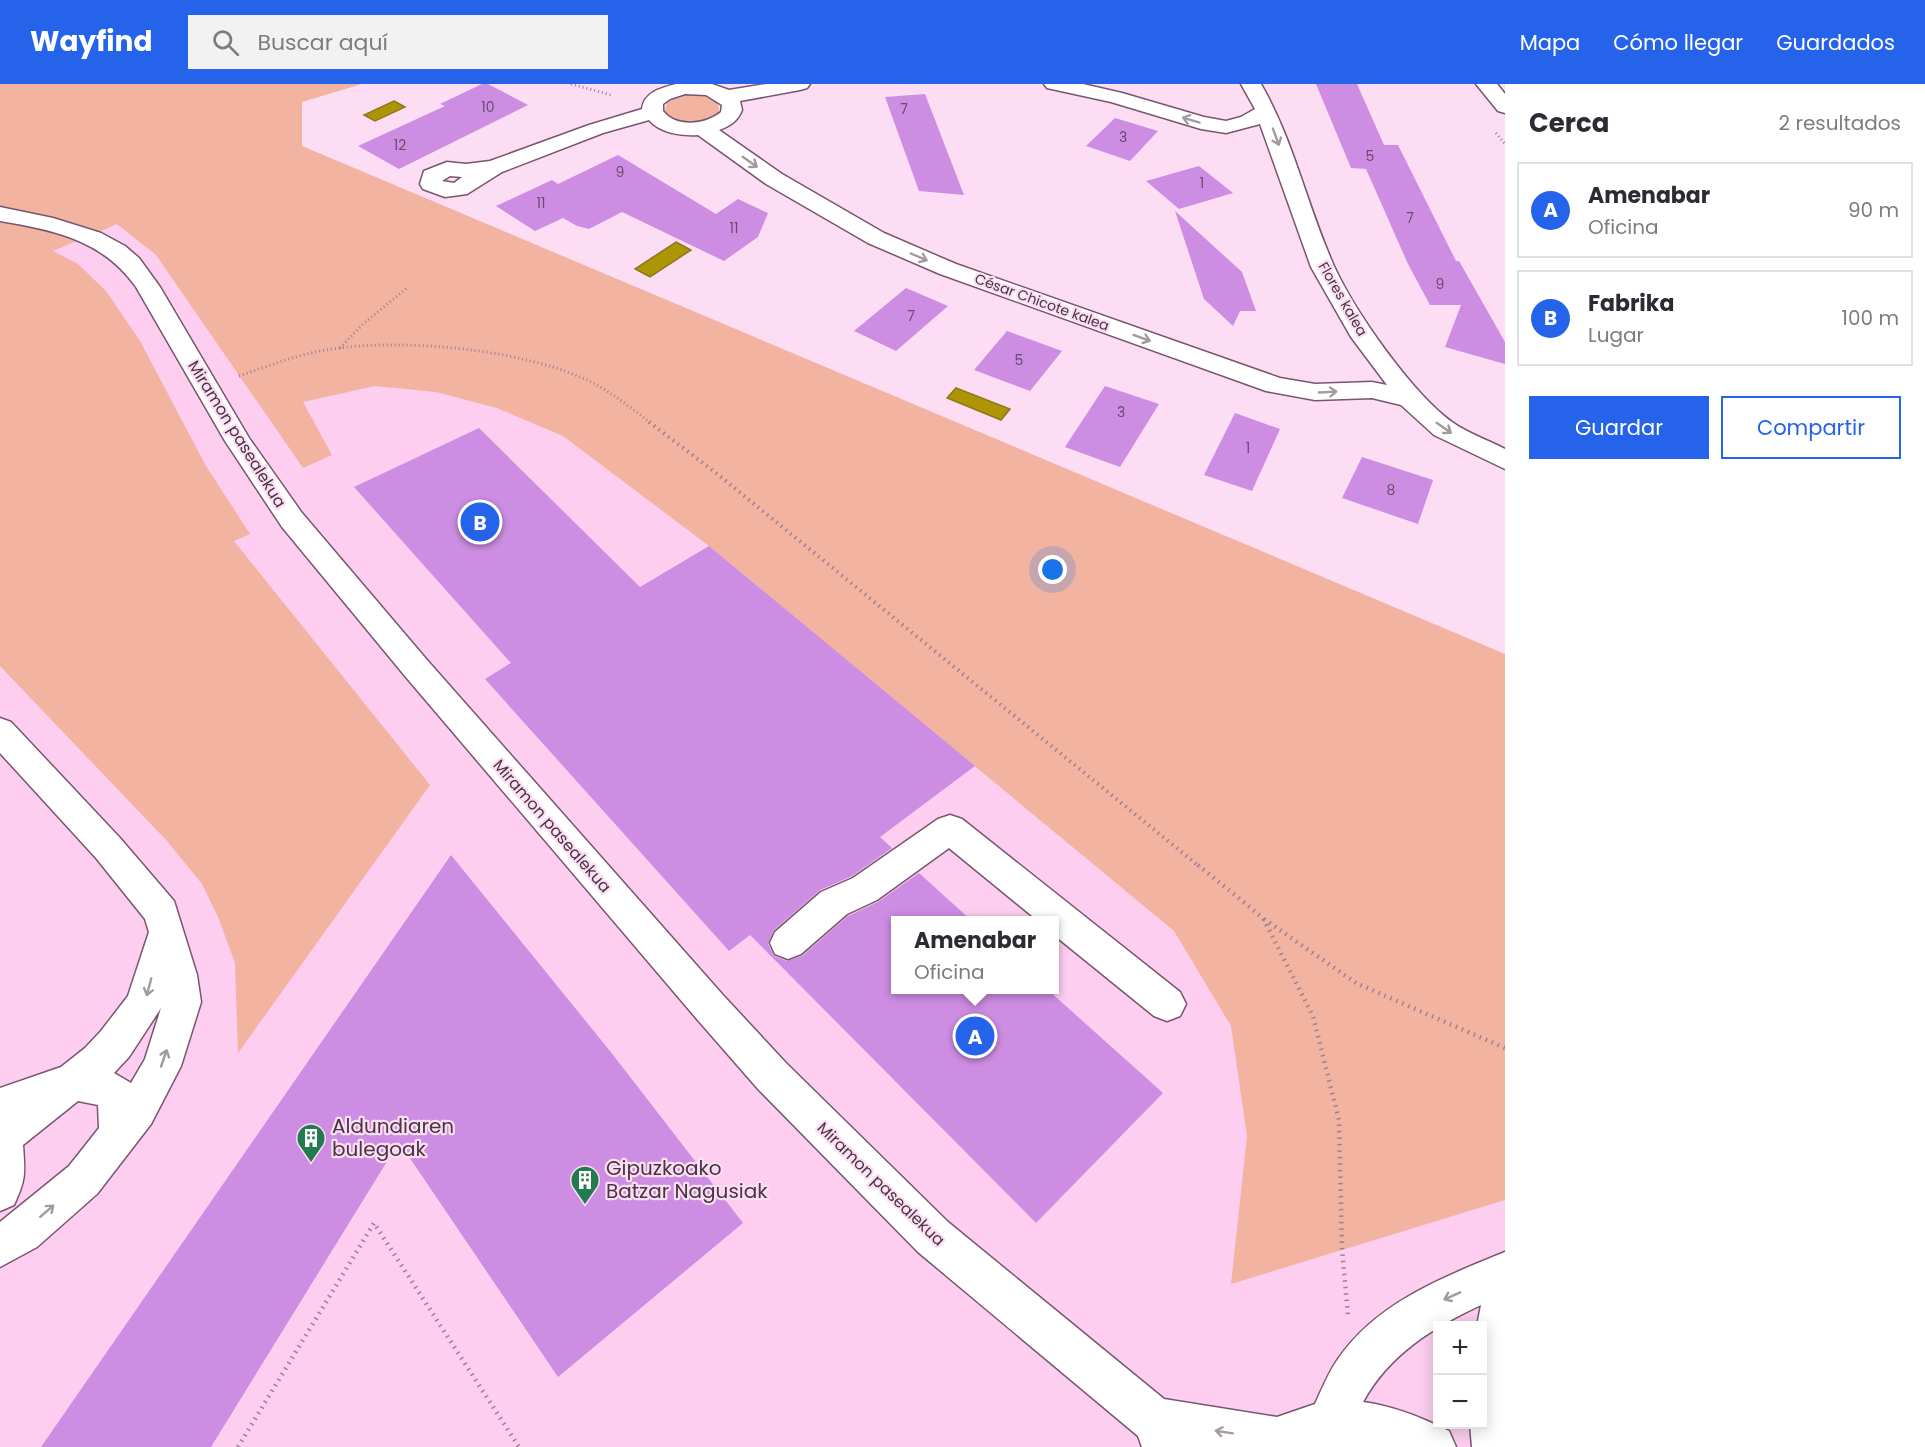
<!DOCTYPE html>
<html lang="es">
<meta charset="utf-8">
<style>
:root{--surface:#fff;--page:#f2f2f3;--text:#2b2b33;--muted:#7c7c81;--line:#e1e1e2;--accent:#2563eb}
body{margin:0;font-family:Poppins,sans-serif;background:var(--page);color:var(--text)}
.controls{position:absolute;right:18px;bottom:18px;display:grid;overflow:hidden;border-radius:0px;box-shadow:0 3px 15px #0003}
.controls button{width:54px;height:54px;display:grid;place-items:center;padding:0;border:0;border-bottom:2px solid var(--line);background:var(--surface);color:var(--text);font:30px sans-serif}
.you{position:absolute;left:1053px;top:486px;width:21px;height:21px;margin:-15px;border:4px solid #fff;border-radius:50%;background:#1a73e8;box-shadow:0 0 0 9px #1a73e833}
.badge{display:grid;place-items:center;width:39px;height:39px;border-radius:50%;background:var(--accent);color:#fff;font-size:20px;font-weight:700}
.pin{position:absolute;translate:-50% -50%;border:3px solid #fff;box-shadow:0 2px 6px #0006}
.popup{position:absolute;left:891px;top:832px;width:168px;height:78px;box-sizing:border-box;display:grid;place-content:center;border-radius:0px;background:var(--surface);filter:drop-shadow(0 2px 4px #0005);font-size:20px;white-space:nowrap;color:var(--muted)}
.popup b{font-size:22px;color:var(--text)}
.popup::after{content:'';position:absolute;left:50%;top:100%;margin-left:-12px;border:12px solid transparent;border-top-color:var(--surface)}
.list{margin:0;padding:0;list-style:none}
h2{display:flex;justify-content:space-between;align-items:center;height:78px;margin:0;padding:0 24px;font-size:26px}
h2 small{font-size:20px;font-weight:400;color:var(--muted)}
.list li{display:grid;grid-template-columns:39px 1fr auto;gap:18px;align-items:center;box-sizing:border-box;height:96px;margin:0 12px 12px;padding:0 12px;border:2px solid var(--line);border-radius:0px}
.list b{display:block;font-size:22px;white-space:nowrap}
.list p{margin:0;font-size:20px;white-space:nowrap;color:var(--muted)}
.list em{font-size:20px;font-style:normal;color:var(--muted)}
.actions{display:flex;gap:12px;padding:18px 24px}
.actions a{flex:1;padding:14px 0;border:2px solid var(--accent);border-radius:0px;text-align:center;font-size:21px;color:var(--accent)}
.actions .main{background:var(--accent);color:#fff}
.icon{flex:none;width:33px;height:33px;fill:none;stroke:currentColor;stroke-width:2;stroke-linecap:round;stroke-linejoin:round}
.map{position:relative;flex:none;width:1505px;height:1363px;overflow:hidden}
header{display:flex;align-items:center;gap:36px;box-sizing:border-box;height:84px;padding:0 30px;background:var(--accent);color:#fff}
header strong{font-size:28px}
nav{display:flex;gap:33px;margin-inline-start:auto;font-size:21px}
.search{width:420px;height:54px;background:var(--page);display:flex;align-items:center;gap:15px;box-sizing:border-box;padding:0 21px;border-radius:0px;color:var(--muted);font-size:22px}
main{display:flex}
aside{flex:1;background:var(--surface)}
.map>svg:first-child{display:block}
.built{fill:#fdceef;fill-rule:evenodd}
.green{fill:#f2b3a1}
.water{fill:#ad9506;stroke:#8e7818;stroke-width:1.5}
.building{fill:#cd8de3}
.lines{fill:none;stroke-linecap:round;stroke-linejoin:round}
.minor-casing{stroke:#78566e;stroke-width:3}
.major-casing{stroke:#78566e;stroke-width:3}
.path-far2{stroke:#9b8393;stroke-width:3;stroke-dasharray:1 3;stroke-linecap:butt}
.path-far1{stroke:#9b8393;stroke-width:4;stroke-dasharray:1.5 4.5;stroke-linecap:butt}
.path{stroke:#9b8393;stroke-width:4.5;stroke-dasharray:1.5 5;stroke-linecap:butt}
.minor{fill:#fff;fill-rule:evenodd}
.major{fill:#fff;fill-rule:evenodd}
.oneway{stroke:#a29aa0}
.labels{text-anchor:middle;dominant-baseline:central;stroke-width:4.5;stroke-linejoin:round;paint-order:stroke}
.number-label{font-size:14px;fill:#684c6a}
.far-street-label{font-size:14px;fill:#463641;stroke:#fdddf3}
.street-label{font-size:16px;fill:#463641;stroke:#fdddf3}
.near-poi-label{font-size:20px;fill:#463641;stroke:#fdddf3;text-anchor:start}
</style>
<header>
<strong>Wayfind</strong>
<div class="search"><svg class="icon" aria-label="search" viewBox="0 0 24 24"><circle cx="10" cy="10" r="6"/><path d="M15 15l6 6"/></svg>Buscar aquí</div>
<nav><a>Mapa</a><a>Cómo llegar</a><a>Guardados</a></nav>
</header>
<main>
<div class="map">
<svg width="1505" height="1363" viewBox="0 0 1505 1363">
<rect width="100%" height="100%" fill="#fdddf3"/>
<path class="built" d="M 302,62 L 1505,570 L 1505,1363 L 0,1363 L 0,183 L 52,167 ZM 896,836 L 1054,836 L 1054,906 L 896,906 ZM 1438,1242 L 1482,1242 L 1482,1340 L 1438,1340 Z"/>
<g class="green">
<path d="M 0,0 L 362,0 L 302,18 L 302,62 L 1505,570 L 1505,1116 L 1231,1200 L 1247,1052 L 1231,942 L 1174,847 L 709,462 L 563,352 L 497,324 L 436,308 L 375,302 L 303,318 L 332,371 L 303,384 L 156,171 L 117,140 L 53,167 L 78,180 L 106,207 L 140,257 L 206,382 L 250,450 L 234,457 L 430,701 L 238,969 L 235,879 L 218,833 L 202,800 L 167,757 L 0,582 Z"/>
<path d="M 689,10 L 707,12 L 718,19 L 719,28 C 705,41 677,43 665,27 L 667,18 Z"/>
</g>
<g class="water">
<path d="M 394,17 L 405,23 L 375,37 L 364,31 Z"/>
<path d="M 676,158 L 691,166 L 650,193 L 635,185 Z"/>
<path d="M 956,304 L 1010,325 L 1001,336 L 947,314 Z"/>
</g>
<g class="building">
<path d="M 482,0 L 488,0 L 528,21 L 399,85 L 358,62 L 445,22 L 440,20 Z"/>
<path d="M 1316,0 L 1357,0 L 1384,61 L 1398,61 L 1456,177 L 1459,177 L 1505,258 L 1505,280 L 1445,263 L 1461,221 L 1430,221 L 1408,180 L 1366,85 L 1351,84 Z"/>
<path d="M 925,10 L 964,111 L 919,107 L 885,13 Z"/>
<path d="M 1115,34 L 1158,47 L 1130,77 L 1086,62 Z"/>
<path d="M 618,71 L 716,130 L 738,115 L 768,129 L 758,153 L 724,177 L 622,128 L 589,145 L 577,142 L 563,134 L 535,147 L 496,122 L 552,96 L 558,100 Z"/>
<path d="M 1199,82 L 1233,109 L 1179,125 L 1146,97 Z"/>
<path d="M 1175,127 L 1242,188 L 1256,227 L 1240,227 L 1233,242 L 1204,215 Z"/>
<path d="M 906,204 L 948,222 L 896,267 L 854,247 Z"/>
<path d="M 1007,247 L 1062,267 L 1030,307 L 974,286 Z"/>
<path d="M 1105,302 L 1159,320 L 1120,383 L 1065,363 Z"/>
<path d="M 1235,329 L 1280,345 L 1252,407 L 1204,391 Z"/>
<path d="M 479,344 L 640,503 L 709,462 L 975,682 L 880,753 L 892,764 L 852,792 L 820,806 L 774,846 L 768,860 L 774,872 L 787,877 L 802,872 L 848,832 L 878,818 L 919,789 L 972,837 L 896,837 L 896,906 L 1048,906 L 1163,1009 L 1036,1139 L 750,851 L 729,867 L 485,595 L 511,579 L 354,403 Z"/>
<path d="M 1362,373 L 1433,396 L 1418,440 L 1342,414 Z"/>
<path d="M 451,771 L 610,967 L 743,1139 L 558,1293 L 399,1058 L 211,1363 L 41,1363 Z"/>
</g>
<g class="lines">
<g class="minor-casing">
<g id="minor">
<path d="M 676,0 L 712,0 L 729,6 L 766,0 L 810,0 L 807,4 L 800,6 L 740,17 L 742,26 C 738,37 730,42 719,46 L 782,90 L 884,149 L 956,180 L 1280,294 L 1315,300 L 1372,298 L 1387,301 L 1351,253 L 1311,183 L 1260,40 L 1226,49 L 1201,45 L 1111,18 L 1047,4 L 1044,0 L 1083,0 L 1122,9 L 1204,33 L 1226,37 L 1241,33 L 1255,25 L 1241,0 L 1261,0 C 1294,57 1307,122 1334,182 C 1355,228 1412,309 1452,338 C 1467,349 1488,356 1505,365 L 1505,385 L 1434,351 L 1401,321 L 1372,314 L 1315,316 L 1266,307 L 940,190 L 868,159 L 766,100 L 698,51 C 681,52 660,49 649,36 L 603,49 L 502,88 L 467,110 L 445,113 L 423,105 L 420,100 L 424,87 L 447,78 L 466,80 L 490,77 L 589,41 L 642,25 C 644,8 661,4 676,0 ZM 685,10 L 706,11 L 722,21 L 721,28 C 705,41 676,44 663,27 L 663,20 L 670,15 ZM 450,92 L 462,93 L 454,99 L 442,97 Z"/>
<path d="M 0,123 L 53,134 L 101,149 L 125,162 L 139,174 L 160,203 L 249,354 L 302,429 L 427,576 L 722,910 L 786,979 L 948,1138 L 1164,1315 L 1277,1333 L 1315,1320 C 1322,1305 1328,1289 1338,1275 C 1377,1218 1444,1193 1505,1168 L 1505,1363 L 1472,1363 L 1470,1340 L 1482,1340 L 1482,1242 L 1477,1242 L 1481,1221 C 1434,1243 1389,1270 1363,1318 C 1393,1322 1421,1333 1449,1347 L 1456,1363 L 1142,1363 L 1138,1352 L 918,1168 L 758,1005 L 696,934 L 405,592 L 282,443 L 225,357 L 136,203 C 103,156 54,146 0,137 Z"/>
<path d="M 0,634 L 11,638 L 120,754 L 174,817 L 197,891 L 201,918 L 181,982 L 151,1040 L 97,1110 L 37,1163 L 0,1183 L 0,1138 L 69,1082 L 99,1044 L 98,1021 L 78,1017 L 23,1061 C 25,1090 26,1095 14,1121 L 0,1127 L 0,1004 L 61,983 L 85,964 L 101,947 L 128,912 L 149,848 L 145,835 L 96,774 L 0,669 ZM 161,924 L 145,975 L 131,999 L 114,989 L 129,973 Z"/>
<path d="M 950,731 L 962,735 L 1180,908 L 1186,920 L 1180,932 L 1167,937 L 1154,932 L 1054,851 L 1054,836 L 1037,836 L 949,764 L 877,816 L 847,830 L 801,870 L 788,875 L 775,870 L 770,859 L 775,848 L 821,808 L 853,794 L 938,735 Z"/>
</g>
</g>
<g class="major-casing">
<path id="major" d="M 1476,0 L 1497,0 L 1505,10 L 1505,29 L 1498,27 Z"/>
</g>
<g class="path-far2">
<path d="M 571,0 L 611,11"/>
<path d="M 1496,49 L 1505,60"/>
<path d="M 340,264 L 363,240 L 407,204"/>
<path d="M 239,292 C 268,282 296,271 326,266 C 399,253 529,265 595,300 C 614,310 633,326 651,339"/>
</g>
<path class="path-far1" d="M 649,338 L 716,389 L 1200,783"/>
<g class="path">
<path d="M 1198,781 L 1263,834 L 1313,932 L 1339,1036 L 1342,1165 L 1348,1231"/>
<path d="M 1264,835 L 1356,899 L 1505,964"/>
<path d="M 238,1363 L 374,1139 L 519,1363"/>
</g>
<use href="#minor" class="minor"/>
<use href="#major" class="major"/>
</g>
<defs><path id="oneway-shaft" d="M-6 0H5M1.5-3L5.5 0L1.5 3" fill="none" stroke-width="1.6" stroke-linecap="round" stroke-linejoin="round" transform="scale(1.5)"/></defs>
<g class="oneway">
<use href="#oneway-shaft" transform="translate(1191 36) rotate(-163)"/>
<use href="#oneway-shaft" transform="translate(1276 53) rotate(70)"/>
<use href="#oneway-shaft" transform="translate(750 78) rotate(35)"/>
<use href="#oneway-shaft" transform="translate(919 173) rotate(23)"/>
<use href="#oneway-shaft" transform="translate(1142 254) rotate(20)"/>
<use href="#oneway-shaft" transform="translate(1328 308) rotate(-3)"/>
<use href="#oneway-shaft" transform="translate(1444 344) rotate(35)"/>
<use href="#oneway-shaft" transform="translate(149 903) rotate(105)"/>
<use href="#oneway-shaft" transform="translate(164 974) rotate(-71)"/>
<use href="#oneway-shaft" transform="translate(47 1127) rotate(-41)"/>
<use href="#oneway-shaft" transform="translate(1452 1212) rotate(156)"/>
<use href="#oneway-shaft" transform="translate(1224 1348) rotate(-171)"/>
</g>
<defs>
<g id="building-pin" transform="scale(1.5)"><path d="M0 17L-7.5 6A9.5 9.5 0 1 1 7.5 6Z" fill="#227a4f" stroke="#fdddf3"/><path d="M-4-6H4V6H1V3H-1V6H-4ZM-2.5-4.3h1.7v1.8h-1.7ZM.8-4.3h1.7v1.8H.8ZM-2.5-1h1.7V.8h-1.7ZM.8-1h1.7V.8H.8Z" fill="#fff"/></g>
</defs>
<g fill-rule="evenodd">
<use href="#building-pin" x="311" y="1054"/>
<use href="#building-pin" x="585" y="1096"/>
</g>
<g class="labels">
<g class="number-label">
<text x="488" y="23">10</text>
<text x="904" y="25">7</text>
<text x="1123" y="53">3</text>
<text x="400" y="61">12</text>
<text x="1370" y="72">5</text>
<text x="620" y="88">9</text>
<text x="1202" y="99">1</text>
<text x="541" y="119">11</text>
<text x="1410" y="134">7</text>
<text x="734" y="144">11</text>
<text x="1440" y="200">9</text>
<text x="911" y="232">7</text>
<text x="1019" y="276">5</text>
<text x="1121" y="328">3</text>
<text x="1248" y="364">1</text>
<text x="1391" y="406">8</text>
</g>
<g class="far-street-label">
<text transform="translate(1343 215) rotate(60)">Flores kalea</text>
<text transform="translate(1042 218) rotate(20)">César Chicote kalea</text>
</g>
<g class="street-label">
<text transform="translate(237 350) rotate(58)">Miramon pasealekua</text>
<text transform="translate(552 742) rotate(49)">Miramon pasealekua</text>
<text transform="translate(881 1100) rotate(44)">Miramon pasealekua</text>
</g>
<g class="near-poi-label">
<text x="332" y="1042">Aldundiaren<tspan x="332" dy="23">bulegoak</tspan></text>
<text x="606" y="1084">Gipuzkoako<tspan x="606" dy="23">Batzar Nagusiak</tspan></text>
</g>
</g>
</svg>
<div class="controls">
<button>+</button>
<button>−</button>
</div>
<div class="you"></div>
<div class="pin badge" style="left:975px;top:952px">A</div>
<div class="popup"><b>Amenabar</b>Oficina</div>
<div class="pin badge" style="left:480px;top:438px">B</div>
</div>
<aside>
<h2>Cerca<small>2 resultados</small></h2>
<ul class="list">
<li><span class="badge">A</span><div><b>Amenabar</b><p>Oficina</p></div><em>90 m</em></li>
<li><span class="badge">B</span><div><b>Fabrika</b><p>Lugar</p></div><em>100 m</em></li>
</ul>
<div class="actions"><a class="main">Guardar</a><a>Compartir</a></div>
</aside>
</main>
